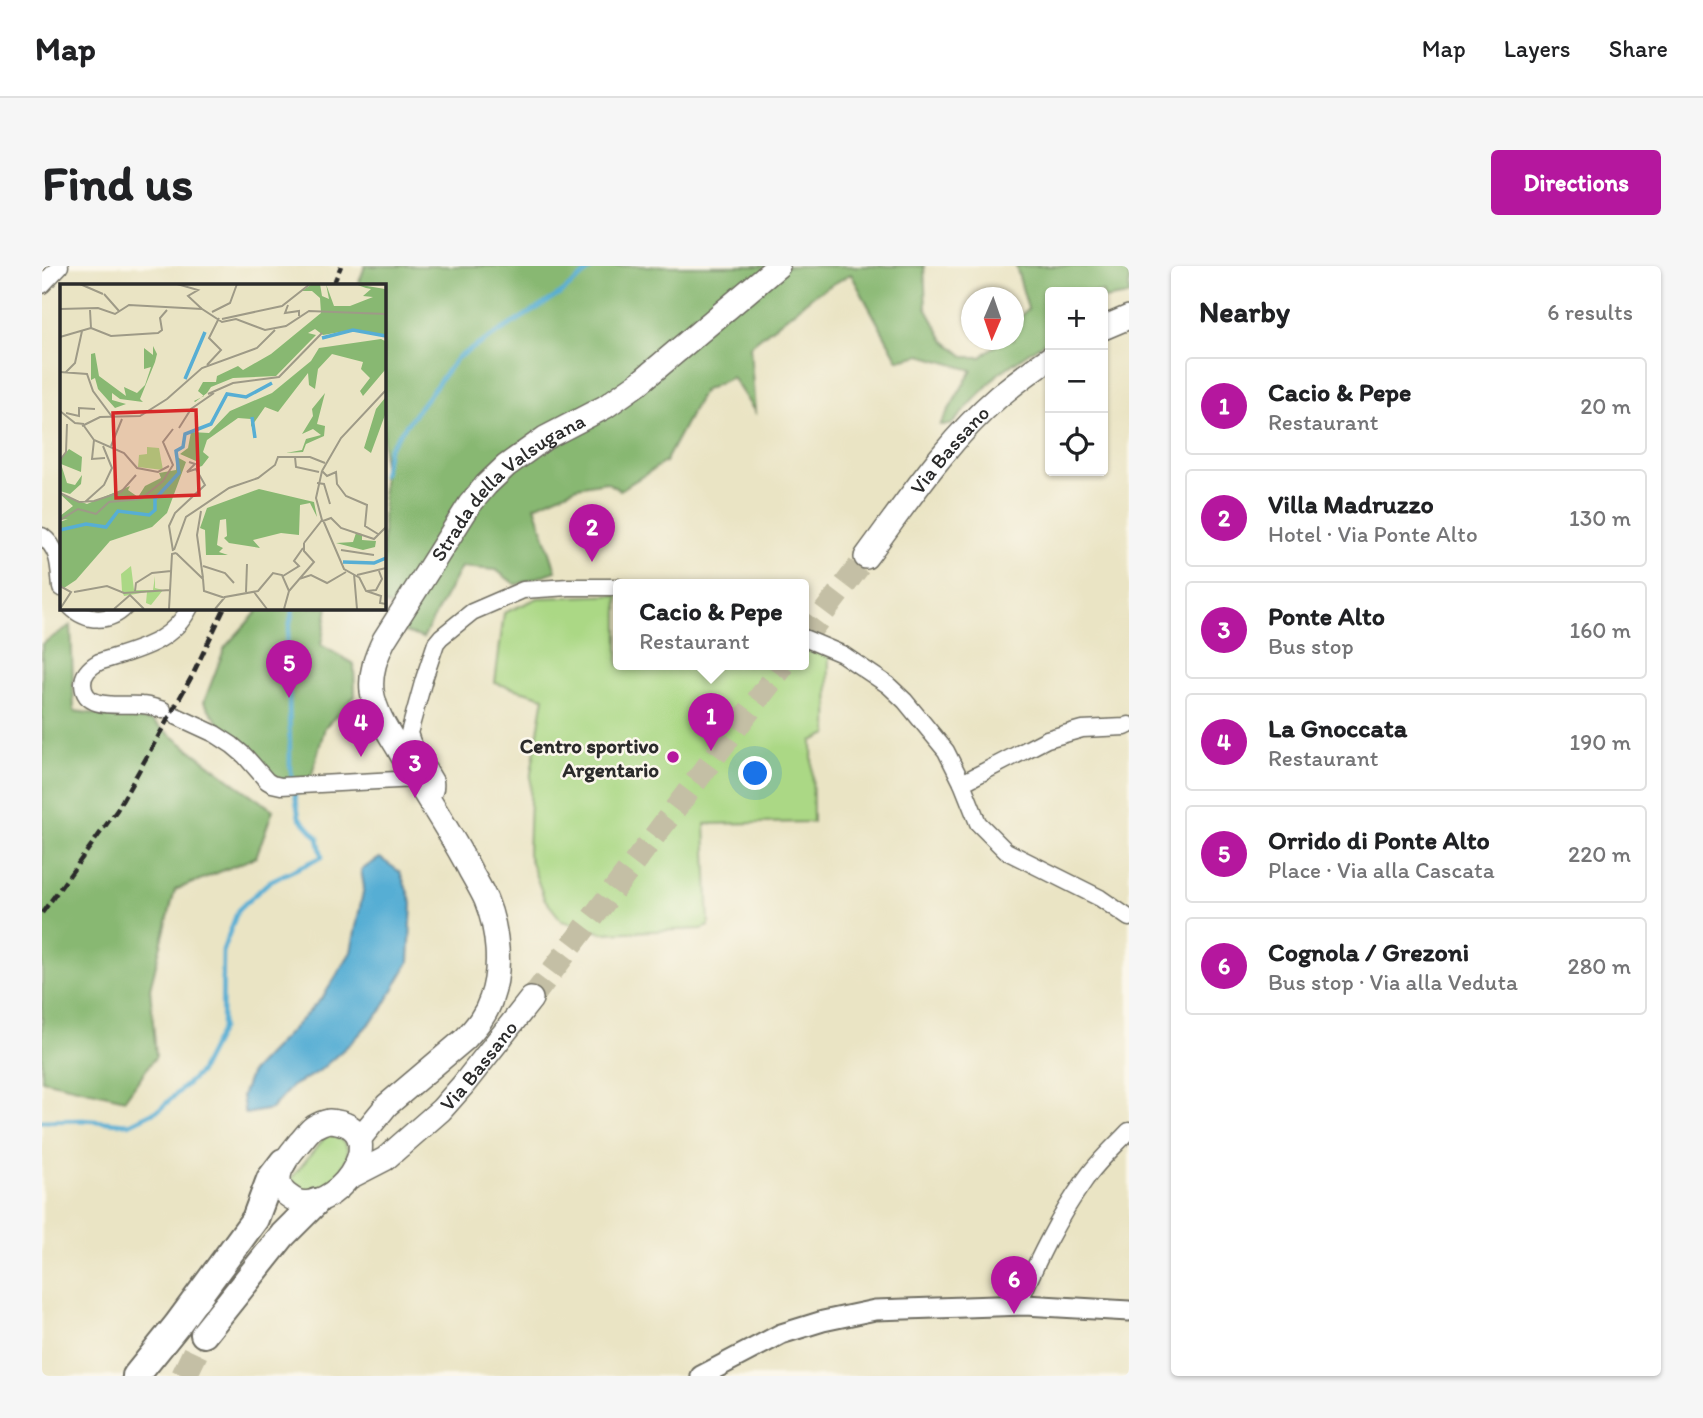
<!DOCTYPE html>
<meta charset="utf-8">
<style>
:root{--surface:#fff;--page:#f6f6f6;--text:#202124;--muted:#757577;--line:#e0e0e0;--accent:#b5179e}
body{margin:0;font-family:Itim,sans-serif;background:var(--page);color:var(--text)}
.controls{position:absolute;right:21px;top:21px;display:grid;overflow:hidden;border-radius:7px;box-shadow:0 2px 5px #0004}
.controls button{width:63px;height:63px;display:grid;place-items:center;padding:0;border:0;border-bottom:2px solid var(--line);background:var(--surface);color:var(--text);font:35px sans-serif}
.compass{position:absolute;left:919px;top:21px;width:63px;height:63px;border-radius:50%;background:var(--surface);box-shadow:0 2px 5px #0004;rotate:182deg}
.you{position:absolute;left:714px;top:508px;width:24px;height:24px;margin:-18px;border:5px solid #fff;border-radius:50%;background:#1a73e8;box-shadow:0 0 0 10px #1a73e833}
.badge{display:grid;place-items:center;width:46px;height:46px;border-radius:50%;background:var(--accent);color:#fff;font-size:23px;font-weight:700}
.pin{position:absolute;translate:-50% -58px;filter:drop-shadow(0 2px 4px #0008)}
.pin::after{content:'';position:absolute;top:37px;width:24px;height:21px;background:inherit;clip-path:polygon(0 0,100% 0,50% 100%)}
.popup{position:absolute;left:571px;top:313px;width:196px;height:91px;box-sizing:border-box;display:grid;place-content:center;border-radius:7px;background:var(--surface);filter:drop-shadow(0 2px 5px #0005);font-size:23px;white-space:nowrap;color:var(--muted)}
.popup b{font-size:26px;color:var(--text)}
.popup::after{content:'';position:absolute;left:50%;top:100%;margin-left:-14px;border:14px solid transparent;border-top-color:var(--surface)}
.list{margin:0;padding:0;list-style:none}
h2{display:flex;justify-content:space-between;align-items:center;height:91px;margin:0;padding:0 28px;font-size:30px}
h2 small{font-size:23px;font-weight:400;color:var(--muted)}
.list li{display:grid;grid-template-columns:46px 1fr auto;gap:21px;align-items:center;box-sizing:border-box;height:98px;margin:0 14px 14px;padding:0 14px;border:2px solid var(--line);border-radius:7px}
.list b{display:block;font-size:26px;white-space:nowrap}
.list p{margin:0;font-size:23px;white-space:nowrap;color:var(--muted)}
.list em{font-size:23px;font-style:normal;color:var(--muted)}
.icon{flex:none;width:38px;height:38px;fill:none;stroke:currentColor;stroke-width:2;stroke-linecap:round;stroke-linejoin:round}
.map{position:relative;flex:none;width:1087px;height:1110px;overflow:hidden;border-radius:7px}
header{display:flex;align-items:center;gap:42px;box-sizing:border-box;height:98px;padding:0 35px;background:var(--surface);border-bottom:2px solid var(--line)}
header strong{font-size:33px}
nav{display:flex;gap:38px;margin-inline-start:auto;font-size:24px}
.intro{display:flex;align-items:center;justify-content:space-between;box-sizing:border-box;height:168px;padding:0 42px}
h1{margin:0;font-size:49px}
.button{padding:18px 32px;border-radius:7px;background:var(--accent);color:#fff;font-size:24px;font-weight:700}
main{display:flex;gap:42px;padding:0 42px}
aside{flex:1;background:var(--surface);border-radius:7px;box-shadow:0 2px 5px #0004}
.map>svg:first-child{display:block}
.green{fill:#abd885;stroke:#6b8258;stroke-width:2}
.forest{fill:#88b872;stroke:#5a724e;stroke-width:2}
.water{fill:#57aed4;stroke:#416c80;stroke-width:2}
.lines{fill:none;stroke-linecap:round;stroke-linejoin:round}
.stream{stroke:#57aed4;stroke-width:4.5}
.secondary-tunnel{stroke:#c4bfa5;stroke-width:23;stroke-dasharray:23 11;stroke-linecap:butt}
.trunk-tunnel{stroke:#c4bfa5;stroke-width:26;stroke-dasharray:26 13;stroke-linecap:butt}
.minor-casing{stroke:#6e6c61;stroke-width:19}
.tertiary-casing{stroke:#6e6c61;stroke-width:23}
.secondary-casing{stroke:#6e6c61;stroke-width:26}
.trunk-casing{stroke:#6e6c61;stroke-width:30}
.minor{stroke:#fff;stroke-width:16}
.tertiary{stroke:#fff;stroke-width:19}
.secondary{stroke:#fff;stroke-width:23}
.trunk{stroke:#fff;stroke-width:26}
.rail{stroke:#2b2b2b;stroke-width:4.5;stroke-dasharray:10 5;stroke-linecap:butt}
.poi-dot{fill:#b5179e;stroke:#fbf7ec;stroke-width:2.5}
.labels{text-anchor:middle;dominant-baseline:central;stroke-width:5;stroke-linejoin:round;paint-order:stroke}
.street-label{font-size:21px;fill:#2b2b2b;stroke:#fbf7ec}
.poi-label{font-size:21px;font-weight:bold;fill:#2b2b2b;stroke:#fbf7ec;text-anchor:end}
.inset-river{fill:none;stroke:#57aed4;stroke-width:3.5}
.inset-road{fill:none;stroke:#9e9a87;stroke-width:2}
.view{fill:#d62828;fill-opacity:0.15;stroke:#d62828;stroke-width:3.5}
.inset-edge{fill:none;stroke:#2b2b2b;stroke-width:3.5}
</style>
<header>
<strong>Map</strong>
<nav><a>Map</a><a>Layers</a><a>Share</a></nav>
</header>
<div class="intro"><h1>Find us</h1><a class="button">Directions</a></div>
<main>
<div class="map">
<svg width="1087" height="1110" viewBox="0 0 1087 1110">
<rect width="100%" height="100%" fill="#fbf7ec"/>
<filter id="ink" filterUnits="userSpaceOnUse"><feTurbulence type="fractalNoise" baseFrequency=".0143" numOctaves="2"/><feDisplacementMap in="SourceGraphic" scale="14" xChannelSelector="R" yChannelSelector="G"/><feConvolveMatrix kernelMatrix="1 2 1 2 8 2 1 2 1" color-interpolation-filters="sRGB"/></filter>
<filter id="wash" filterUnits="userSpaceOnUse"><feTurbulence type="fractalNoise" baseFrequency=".00686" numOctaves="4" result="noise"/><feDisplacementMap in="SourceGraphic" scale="28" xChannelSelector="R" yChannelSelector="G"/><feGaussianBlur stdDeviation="1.57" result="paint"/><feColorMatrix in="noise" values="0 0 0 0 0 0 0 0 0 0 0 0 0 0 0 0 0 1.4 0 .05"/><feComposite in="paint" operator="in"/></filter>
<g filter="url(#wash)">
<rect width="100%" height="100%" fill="#eae4c4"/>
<g class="green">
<path d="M 576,329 L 576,399 L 762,399 L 762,381 L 787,391 L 786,468 L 770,475 L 771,556 L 663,558 L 667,660 L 660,663 L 561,667 L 520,655 L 502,632 L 486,588 L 489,507 L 502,431 L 453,417 L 462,347 L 496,332 Z"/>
<path d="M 288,869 C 319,878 302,899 292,917 L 255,929 L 247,915 L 284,870 Z"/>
</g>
<g class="forest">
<path d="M 323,0 L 882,0 L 884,42 L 902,74 L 923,91 L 939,91 L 960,74 L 972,74 L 972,56 L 986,43 L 974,0 L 1087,0 L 1087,29 L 1061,33 L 1061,26 L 1008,26 L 1008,72 L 956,108 L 909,159 L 898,159 L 930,104 L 879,89 L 856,94 L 809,8 L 772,29 L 708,80 L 713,146 L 690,111 L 661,125 L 623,196 L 578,224 L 564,216 L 535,221 L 493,240 L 514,305 L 474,319 L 454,304 L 419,301 L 381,372 L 358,364 L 373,350 L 341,337 L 341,19 L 316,19 Z"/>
<path d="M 215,341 L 286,341 L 279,379 L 312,398 L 313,430 L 283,461 L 269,512 L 232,514 L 184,467 L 162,436 L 183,381 L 215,346 Z"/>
<path d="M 29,359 L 32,445 L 110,455 L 195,519 L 231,544 L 214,591 L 133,624 L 108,722 L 114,790 L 83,833 L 0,814 L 0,378 Z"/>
</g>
<path class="water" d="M 338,592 L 358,606 L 370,637 L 367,696 L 339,745 L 312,774 L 276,806 L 250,820 L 229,843 L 203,848 L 200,830 L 209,806 L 281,731 L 309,686 L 322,621 L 319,604 Z"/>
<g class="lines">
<g class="stream">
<path d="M 341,209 L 346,183 L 415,92 L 518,28 L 553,0"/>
<path d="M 0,855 L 41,854 L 87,858 L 118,843 L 157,807 L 180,762 L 181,684 L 196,644 L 228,615 L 280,591 L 276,572 L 257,551 L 248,499 L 247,423 L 243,385 L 251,341"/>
</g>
</g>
</g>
<g filter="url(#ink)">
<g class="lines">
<g class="secondary-tunnel">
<path d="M 762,373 L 824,291"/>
<path d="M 489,733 L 742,399"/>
</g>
<path class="trunk-tunnel" d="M 142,1110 L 162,1068"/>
<g class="minor-casing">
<g id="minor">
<path d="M 0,19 L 18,0"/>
<path d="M 0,270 C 18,283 17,301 19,322"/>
<path d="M 29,341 C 44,356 68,357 83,341"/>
<path d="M 762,372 L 800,388 L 846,419 L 863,435 L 904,485 L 920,517 L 936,557 L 964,585 L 1058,632 L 1087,652"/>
<path d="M 121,444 C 114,442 106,439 99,439 C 80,437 42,446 41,418 C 41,407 48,401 57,396 C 93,384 129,378 148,341"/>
<path d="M 134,450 L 173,468 L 190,479 L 203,490 L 225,515 L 230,518 L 239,520 L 374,513"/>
<path d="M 920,517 L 1005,473 L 1040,463 L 1083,461 L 1087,459"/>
<path d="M 386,532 C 393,527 394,523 393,515 L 370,476 L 367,467 L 382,413 L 394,377 L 399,371 L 430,346 L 481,324 L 527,321 L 576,321"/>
<path d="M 976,1039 C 995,995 1015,953 1043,914 C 1055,896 1072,881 1087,865"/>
</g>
</g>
<g class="tertiary-casing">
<path id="tertiary" d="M 659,1110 L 739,1068 L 781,1055 L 833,1044 L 983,1039 L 1087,1045"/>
</g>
<g class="secondary-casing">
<g id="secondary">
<path d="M 1061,62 L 1087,51"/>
<path id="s1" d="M 824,291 C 865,236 904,176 956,131 C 973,117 990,104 1008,92"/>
<path d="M 287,855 C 353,859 301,944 258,936 C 253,935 248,931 244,928 C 226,912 246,890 257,877 C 262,872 266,865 272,861 C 277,858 282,856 287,855 Z"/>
<path id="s2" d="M 318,872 L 345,839 L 423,773 C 434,761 444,749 449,733 C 460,703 456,664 444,634 C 440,625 434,615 429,606 C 407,563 379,524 356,482 C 345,464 333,446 330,425 C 328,406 334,391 342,374 L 428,238 L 444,219 L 464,200 L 503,172 L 563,141 L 597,117 L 736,0"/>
<path id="s3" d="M 308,911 L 343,893 L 399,844 L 421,819 L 489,733"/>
</g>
</g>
<g class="trunk-casing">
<g id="trunk">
<path d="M 162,1068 L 241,969 L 274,936"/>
<path d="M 94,1110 L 135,1059 L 213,953 L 228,913 L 241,896"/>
</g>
</g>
<use href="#minor" class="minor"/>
<use href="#tertiary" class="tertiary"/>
<use href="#secondary" class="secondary"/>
<use href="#trunk" class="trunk"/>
<g class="rail">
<path d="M 291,19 L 299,0"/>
<path d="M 0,647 L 75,544 L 150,410 L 183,341"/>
</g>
</g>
</g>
<circle class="poi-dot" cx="631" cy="491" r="7"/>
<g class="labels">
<g class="street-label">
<text stroke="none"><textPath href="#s1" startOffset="136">Via Bassano</textPath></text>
<text stroke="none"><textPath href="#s2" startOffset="786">Strada della Valsugana</textPath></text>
<text stroke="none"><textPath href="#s3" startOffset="172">Via Bassano</textPath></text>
</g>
<g class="poi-label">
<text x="617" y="479">Centro sportivo<tspan x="617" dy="24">Argentario</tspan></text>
</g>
</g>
<g transform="translate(18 18)">
<rect width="326" height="326" fill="#eae4c4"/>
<path d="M 87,163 L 99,164 L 103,186 L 78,183 L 79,171 L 87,170 ZM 71,282 L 74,306 L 93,306 L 95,292 L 95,304 L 103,306 L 91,321 L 86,319 L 87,308 L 64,312 L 62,307 L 61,290 Z" fill="#abd885"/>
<path d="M 252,0 L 260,0 L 262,12 L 269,15 L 266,0 L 274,22 L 290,22 L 313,13 L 303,12 L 311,5 L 306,4 L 295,0 L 325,5 L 325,51 L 292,46 L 263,51 L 255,45 L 248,49 L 256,51 L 216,92 L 173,94 L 151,103 L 147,109 L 135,118 L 134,117 L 144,112 L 138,107 L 143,98 L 156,98 L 157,92 L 178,82 L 183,86 L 211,70 L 261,29 L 260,14 L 252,7 L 242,7 ZM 321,55 L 325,57 L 325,86 L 303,112 L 300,107 L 310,94 L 301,85 L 303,78 L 272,70 L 258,85 L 255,105 L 249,101 L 248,89 L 218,128 L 205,123 L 191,143 L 191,135 L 178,134 L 147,156 L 143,168 L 149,173 L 142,182 L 136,184 L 136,177 L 120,170 L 128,164 L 131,148 L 149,149 L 170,127 L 212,109 L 251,77 L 259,64 ZM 93,62 L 97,70 L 95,78 L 80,115 L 83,118 L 60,115 L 52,109 L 52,116 L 66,120 L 55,124 L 38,105 L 35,94 L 31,96 L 31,70 L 35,69 L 39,92 L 66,112 L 64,103 L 77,109 L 85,101 L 91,83 L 84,85 L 84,64 L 93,71 ZM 265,109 L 257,140 L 265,142 L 264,152 L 246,160 L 243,168 L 226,169 L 242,166 L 246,155 L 261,151 L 253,145 L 242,150 L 253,132 L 252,125 ZM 325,114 L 325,131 L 311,169 L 304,164 L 316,125 ZM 9,165 L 22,173 L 21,188 L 1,180 L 7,199 L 15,201 L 22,191 L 21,200 L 10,210 L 0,207 L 0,176 ZM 117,173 L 126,178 L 107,229 L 92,243 L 50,257 L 16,296 L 4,304 L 0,301 L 0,238 L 8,235 L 0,236 L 0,232 L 13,222 L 0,210 L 27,220 L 70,202 L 68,206 L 78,213 L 85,202 L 101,194 L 99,189 L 116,186 ZM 199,205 L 254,218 L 257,233 L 250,219 L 240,221 L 239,251 L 221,249 L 193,256 L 200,264 L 169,259 L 164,254 L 167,252 L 166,235 L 160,236 L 157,261 L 163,264 L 159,268 L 168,271 L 146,271 L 145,246 L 140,244 L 147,224 ZM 296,249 L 302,250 L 302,256 L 316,257 L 315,263 L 303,266 L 276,259 L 293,258 Z" fill="#88b872"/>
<path class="inset-river" d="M 262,54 L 293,46 L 326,52M 125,95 L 145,48M 192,133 L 195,154M 0,246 L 26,240 L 46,243 L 58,227 L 89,231 L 95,226 L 95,215 L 119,189 L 116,167 L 123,163 L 125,150 L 151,140 L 167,110 L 186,113 L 212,99M 283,278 L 314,279 L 326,274"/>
<path class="inset-road" d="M 20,0 L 43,10M 117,0 L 138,6 L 128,12 L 142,25M 44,10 L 59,27M 228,21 L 225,29 L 239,27 L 239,32M 0,25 L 38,24 L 55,30 L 69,21 L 142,25 L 162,38 L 176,35 L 205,46 L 226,42 L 249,27 L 326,30M 152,28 L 170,19 L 177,0M 162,35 L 222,22 L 250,0M 31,44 L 51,52 L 98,49 L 102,46 L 100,34 L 107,26M 0,53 L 31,44 L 30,26M 147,81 L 161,66 L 149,54 L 159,34M 0,88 L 27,90 L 33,107 L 53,134M 6,88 L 15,79 L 22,47M 148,110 L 173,99 L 219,93 L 262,49M 0,127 L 15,139 L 24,140M 6,129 L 19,132 L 19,124 L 35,125M 22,142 L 40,133 L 80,132 L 107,115 L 142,84 L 197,64 L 215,46M 24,142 L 34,156 L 64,169 L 77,184 L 98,188 L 109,182M 119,144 L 131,125 L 154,109M 34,156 L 32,175 L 45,174M 51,162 L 62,135M 235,173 L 236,183 L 259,188M 0,176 L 6,168 L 7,140M 262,187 L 281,154 L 326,106M 262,187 L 267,192 L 276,188 L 277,200 L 286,212 L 307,221 L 305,242 L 318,250M 257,199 L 264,200 L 270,220M 0,209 L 19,218 L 34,217 L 61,208 L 76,191M 25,218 L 44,201 L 52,184 L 43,162M 141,227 L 137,251 L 143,294M 0,236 L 18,225 L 36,230 L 49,218 L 81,215 L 103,197 L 113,181 L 103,158 L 113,145M 263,236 L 284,285 L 300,294M 263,237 L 271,234 L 281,244 L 314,255 L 326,243M 244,259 L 262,236 L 256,214 L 262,187M 114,266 L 126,233 L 169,204 L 198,194 L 215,181 L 218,173 L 250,173 L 265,179M 281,266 L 314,271M 113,267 L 109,242 L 115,229 L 145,201 L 136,185 L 127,188 L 135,180 L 129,178M 116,269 L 143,295 L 144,307 L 165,314M 143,282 L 165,289 L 174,299M 294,290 L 297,325M 297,291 L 326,284M 223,292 L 239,282 L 234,277 L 243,264M 299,293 L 306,307 L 321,312 L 320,319 L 326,320M 239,295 L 251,291 L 267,299 L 286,288M 0,302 L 11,308 L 0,325M 75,307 L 76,299 L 92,289 L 111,287M 307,307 L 316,306 L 322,295 L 319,287M 14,308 L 47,302 L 64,309 L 110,306M 186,308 L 187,280M 194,308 L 207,325M 54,325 L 70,311 L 84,325M 109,325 L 112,270 L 116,269M 155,325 L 165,313 L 198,307 L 213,289 L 222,291 L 229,307M 224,325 L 229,307 L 254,278 L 244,267 L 244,259"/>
<path class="view" d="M 136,126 L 139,211 L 56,214 L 53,129 Z"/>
<rect width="326" height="326" class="inset-edge"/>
</g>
</svg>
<div class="controls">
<button>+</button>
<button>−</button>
<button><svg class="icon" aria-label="locate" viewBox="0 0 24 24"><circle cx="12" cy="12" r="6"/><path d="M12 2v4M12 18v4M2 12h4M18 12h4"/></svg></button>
</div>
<svg class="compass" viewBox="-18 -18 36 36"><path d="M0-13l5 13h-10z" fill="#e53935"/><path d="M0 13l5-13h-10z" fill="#757577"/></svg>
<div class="you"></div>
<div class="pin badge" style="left:669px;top:485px">1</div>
<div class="popup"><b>Cacio &amp; Pepe</b>Restaurant</div>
<div class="pin badge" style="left:550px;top:296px">2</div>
<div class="pin badge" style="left:373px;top:532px">3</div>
<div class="pin badge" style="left:319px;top:491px">4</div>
<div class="pin badge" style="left:247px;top:432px">5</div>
<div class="pin badge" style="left:972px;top:1048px">6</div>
</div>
<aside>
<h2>Nearby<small>6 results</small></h2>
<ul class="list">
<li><span class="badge">1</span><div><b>Cacio &amp; Pepe</b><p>Restaurant</p></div><em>20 m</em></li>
<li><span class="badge">2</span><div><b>Villa Madruzzo</b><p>Hotel · Via Ponte Alto</p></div><em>130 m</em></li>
<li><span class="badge">3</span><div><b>Ponte Alto</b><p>Bus stop</p></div><em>160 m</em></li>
<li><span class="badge">4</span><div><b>La Gnoccata</b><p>Restaurant</p></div><em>190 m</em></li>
<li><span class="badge">5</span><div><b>Orrido di Ponte Alto</b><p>Place · Via alla Cascata</p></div><em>220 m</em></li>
<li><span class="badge">6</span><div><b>Cognola / Grezoni</b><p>Bus stop · Via alla Veduta</p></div><em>280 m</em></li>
</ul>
</aside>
</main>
